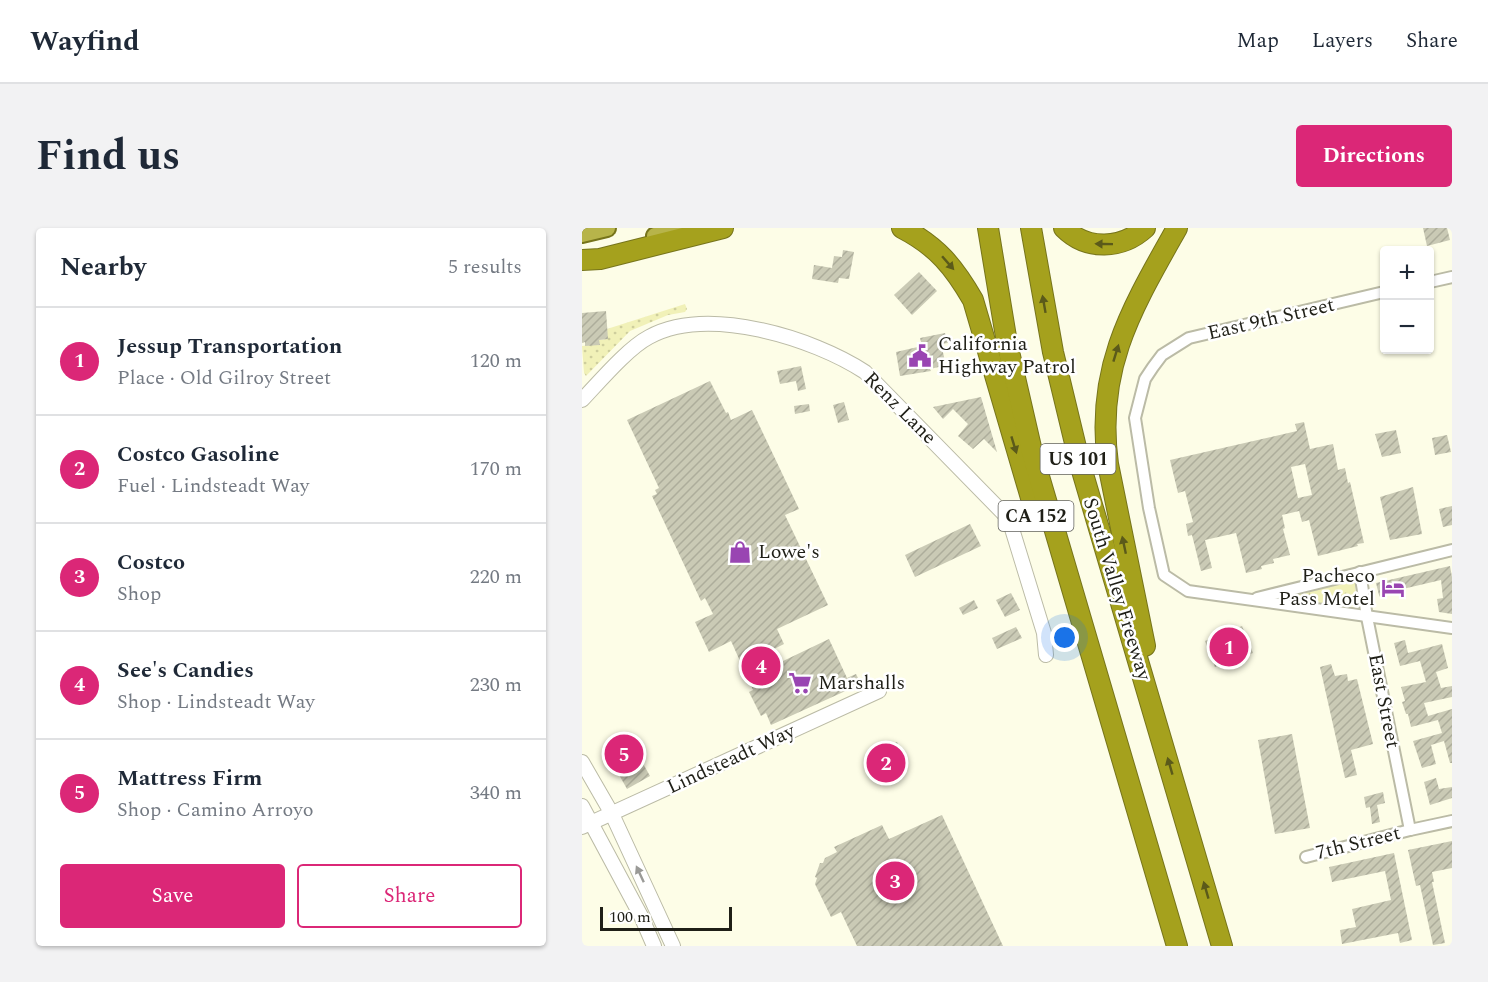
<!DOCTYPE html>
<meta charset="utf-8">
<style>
:root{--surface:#fff;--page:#f2f2f3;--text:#1f2937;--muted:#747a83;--line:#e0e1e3;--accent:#db2777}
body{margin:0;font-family:Spectral,serif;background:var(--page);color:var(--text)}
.controls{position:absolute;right:18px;top:18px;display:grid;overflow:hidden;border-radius:6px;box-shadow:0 2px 4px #0004}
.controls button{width:54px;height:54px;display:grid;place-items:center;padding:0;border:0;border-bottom:2px solid var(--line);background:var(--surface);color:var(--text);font:30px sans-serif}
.scale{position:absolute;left:18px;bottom:15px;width:132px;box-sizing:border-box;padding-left:6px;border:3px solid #1f1f17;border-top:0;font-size:16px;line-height:21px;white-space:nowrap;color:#1f1f17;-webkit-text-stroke:4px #fff;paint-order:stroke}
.you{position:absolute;left:483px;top:410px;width:21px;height:21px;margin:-15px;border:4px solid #fff;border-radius:50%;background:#1a73e8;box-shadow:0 0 0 9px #1a73e833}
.badge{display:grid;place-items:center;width:39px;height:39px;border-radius:50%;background:var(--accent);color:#fff;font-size:20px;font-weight:700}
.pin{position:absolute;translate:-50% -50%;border:3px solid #fff;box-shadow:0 2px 6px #0006}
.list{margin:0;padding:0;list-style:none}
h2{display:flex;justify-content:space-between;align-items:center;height:78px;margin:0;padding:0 24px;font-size:26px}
h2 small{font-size:20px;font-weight:400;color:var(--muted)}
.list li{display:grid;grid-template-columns:39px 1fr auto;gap:18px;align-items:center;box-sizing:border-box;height:108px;padding:0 24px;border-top:2px solid var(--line)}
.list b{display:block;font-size:22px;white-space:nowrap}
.list p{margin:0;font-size:20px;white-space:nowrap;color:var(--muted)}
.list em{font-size:20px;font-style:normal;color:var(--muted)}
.actions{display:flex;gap:12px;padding:18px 24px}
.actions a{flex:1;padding:14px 0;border:2px solid var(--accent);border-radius:6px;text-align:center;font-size:21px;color:var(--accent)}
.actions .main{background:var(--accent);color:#fff}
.map{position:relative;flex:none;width:870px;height:718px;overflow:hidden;border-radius:6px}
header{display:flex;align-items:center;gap:36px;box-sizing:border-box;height:84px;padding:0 30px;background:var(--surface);border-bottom:2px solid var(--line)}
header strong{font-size:28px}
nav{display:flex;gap:33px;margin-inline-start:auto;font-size:21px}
.intro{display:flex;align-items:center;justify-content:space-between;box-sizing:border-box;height:144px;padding:0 36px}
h1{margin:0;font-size:42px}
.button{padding:15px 27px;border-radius:6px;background:var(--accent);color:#fff;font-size:21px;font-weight:700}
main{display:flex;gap:36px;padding:0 36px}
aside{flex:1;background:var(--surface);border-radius:6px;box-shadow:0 2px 4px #0004}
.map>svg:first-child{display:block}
.grass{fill:url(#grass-dots)}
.park{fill:url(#park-tufts)}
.building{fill:url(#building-hatch);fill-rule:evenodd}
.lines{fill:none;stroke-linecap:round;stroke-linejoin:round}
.minor-casing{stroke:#bbbba6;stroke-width:14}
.tertiary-casing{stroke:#bbbba6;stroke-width:16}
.trunk-casing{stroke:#76741b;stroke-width:20}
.motorway-casing{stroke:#76741b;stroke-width:22}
.minor{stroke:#fff;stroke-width:10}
.tertiary{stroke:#fff;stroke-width:14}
.trunk{stroke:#b7b44a;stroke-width:16}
.motorway{stroke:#a5a11d;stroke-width:20}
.oneway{fill:#5b5a1a}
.oneway2{fill:#9a9a97}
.labels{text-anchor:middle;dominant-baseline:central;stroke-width:5;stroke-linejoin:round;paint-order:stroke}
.shield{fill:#fff;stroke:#62625d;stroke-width:1.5}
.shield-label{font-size:18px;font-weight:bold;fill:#1f1f17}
.street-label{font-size:20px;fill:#1f1f17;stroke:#fff}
.poi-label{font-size:20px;fill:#1f1f17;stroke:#fff;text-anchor:start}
</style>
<header>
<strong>Wayfind</strong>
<nav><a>Map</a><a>Layers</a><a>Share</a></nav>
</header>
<div class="intro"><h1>Find us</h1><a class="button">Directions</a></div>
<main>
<aside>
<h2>Nearby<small>5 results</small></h2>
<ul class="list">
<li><span class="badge">1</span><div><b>Jessup Transportation</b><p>Place · Old Gilroy Street</p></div><em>120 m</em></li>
<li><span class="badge">2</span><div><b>Costco Gasoline</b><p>Fuel · Lindsteadt Way</p></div><em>170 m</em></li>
<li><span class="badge">3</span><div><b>Costco</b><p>Shop</p></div><em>220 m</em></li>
<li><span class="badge">4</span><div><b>See's Candies</b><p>Shop · Lindsteadt Way</p></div><em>230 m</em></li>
<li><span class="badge">5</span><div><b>Mattress Firm</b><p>Shop · Camino Arroyo</p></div><em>340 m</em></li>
</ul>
<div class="actions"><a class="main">Save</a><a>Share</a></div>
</aside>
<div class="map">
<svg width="870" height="718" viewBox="0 0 870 718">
<defs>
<pattern id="grass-dots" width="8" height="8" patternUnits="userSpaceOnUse" patternTransform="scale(1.5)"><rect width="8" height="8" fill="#f1f1b8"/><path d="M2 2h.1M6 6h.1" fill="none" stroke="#cece9d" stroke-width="1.8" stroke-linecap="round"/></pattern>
<pattern id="park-tufts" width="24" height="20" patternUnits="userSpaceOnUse" patternTransform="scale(1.5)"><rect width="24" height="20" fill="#f1f1b8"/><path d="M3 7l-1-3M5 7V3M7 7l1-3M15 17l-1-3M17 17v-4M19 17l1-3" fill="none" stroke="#cece9d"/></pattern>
<pattern id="building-hatch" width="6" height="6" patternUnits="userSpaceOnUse" patternTransform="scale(1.5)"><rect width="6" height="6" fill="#cacab5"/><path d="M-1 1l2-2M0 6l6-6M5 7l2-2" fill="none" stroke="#adad9b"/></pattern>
</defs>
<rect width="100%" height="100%" fill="#fdfde7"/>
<path class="grass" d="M 103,76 L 105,81 L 103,84 L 86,87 L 48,103 L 4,148 L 2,145 L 0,118 L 17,116 L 17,112 L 25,111 L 25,101 Z"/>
<path class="park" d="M 773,350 L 774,378 L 688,370 Z"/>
<g class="building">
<path d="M 841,0 L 865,0 L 868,12 L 845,18 Z"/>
<path d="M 261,22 L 272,24 L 267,51 L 257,50 L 256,55 L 230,51 L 232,37 L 250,40 L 252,28 L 260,29 Z"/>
<path d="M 337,44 L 355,63 L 330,87 L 312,67 Z"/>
<path d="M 24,83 L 26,111 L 17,112 L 18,117 L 3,118 L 3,114 L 0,115 L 0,85 Z"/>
<path d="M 363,105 L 366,115 L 359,116 L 363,133 L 360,134 L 361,138 L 348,141 L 349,143 L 318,148 L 314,124 L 340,118 L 338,110 Z"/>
<path d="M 219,138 L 224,161 L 216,163 L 214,153 L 198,156 L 195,143 Z"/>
<path d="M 128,153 L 144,185 L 146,184 L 149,192 L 170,182 L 217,281 L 203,287 L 246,377 L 195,401 L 202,416 L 192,421 L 199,434 L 247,411 L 265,450 L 274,446 L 278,454 L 269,458 L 270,460 L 189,497 L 184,485 L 179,488 L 167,464 L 171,462 L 149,413 L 127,424 L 113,394 L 131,386 L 123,370 L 119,373 L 70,268 L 75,266 L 73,262 L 77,260 L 45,192 Z"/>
<path d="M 399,169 L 415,224 L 402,211 L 391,221 L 376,208 L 386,196 L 371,181 L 361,191 L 351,179 Z"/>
<path d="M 262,174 L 267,192 L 256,195 L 251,177 Z"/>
<path d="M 227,176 L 228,183 L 213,186 L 212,178 Z"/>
<path d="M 722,194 L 728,221 L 751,216 L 756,242 L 763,240 L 766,255 L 768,254 L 782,315 L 775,316 L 776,318 L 736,328 L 727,292 L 720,294 L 717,283 L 700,287 L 703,300 L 701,301 L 708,327 L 691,331 L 692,335 L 679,338 L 680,341 L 664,345 L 654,305 L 623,312 L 630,340 L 619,343 L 610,307 L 606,308 L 604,296 L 611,294 L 603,263 L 596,265 L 588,232 L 715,203 L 713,196 ZM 723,236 L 730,267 L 716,270 L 709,239 Z"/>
<path d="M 814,202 L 819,225 L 800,229 L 793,206 Z"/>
<path d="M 865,207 L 869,224 L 853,227 L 850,210 Z"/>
<path d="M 831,259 L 840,306 L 808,312 L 798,269 Z"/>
<path d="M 870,278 L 870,297 L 861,299 L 857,281 Z"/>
<path d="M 388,296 L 399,318 L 333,349 L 323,327 Z"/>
<path d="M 868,338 L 870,349 L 870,386 L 857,384 L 855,371 L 861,370 L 859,352 L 808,364 L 808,366 L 798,369 L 797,367 L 794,355 Z"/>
<path d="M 429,365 L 438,382 L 423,389 L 414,372 Z"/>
<path d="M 392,372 L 396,380 L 381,387 L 377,380 Z"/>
<path d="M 660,398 L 671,425 L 633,439 L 623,413 Z"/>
<path d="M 434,399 L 440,410 L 415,421 L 410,410 Z"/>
<path d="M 823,412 L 826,425 L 860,416 L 866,440 L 854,444 L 859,460 L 870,458 L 870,469 L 842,475 L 846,488 L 870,481 L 870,535 L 868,535 L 862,513 L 849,517 L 854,536 L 840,540 L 831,513 L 860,505 L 856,492 L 829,499 L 826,486 L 824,486 L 820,474 L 823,473 L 819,459 L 844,454 L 838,433 L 818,438 L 812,415 Z"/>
<path d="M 749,436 L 753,448 L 765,446 L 766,453 L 775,451 L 791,516 L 769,522 L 775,547 L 763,550 L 738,439 Z"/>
<path d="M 710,506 L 728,600 L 693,606 L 676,512 Z"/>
<path d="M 45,507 L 68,548 L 45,561 L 22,520 Z"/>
<path d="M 315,514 L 326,540 L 294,555 L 283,530 Z"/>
<path d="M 854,550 L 857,561 L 870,559 L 870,570 L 848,577 L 842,554 Z"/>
<path d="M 801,564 L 803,575 L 795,577 L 798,594 L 790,596 L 788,579 L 784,580 L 782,569 Z"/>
<path d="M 360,587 L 421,718 L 275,718 L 259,684 L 249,689 L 233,656 L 235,650 L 233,649 L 238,635 L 241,635 L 243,630 L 255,624 L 252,619 L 300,597 L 307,611 Z"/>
<path d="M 870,613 L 870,640 L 850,644 L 852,654 L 850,654 L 863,715 L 851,717 L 838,657 L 834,658 L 826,622 Z"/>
<path d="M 812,625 L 830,712 L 818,715 L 816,705 L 760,716 L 758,702 L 774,699 L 770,681 L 809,672 L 803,643 L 750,654 L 747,639 Z"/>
</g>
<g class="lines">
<g class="minor-casing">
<g id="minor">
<path d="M 848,54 L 870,49"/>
<path d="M 802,64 L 607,110 L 580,127 L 571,139 L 563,151 L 553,190 L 567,280 L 582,347 L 606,363 L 870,400"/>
<path d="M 778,344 L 785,389 L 828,602"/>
<path d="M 675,370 L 870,322"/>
<path d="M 724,629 L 828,602 L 870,593"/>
</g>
</g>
<g class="tertiary-casing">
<g id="tertiary">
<path d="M 0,172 C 18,153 46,120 67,109 C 126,77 231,110 283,144 L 427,291 L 462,405 L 464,427"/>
<path d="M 0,534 L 30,586 L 91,718"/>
<path d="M 0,578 L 59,688 L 72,718"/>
<path d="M 0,599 L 297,463"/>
</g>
</g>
<g class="trunk-casing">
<g id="trunk">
<path d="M 0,6 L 25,0"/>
<path d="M 73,8 L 100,0"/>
</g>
</g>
<g class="motorway-casing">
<g id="motorway">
<path d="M 320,0 C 355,18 372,39 391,72 L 454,287"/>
<path d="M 406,0 L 425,115 L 451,228 L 595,718"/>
<path d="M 449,0 L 471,124 L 498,236 L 640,718"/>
<path d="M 482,0 C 505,23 540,21 563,0"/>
<path d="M 0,32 L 18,31 L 141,0"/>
<path d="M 563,418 L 526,236 C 513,140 550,80 595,0"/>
</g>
</g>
<use href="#minor" class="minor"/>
<use href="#tertiary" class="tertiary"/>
<use href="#trunk" class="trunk"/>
<use href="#motorway" class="motorway"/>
</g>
<defs><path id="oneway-solid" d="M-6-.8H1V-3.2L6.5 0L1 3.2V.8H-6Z" transform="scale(1.5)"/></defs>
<g class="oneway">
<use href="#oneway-solid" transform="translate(522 16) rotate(-179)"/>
<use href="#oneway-solid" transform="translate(366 35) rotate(49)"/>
<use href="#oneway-solid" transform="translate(462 76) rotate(-100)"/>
<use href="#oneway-solid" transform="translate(534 125) rotate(-73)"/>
<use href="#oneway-solid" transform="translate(432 217) rotate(73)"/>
<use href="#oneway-solid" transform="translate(542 317) rotate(-102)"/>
<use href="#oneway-solid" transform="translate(588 538) rotate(-106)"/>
<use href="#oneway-solid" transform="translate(624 662) rotate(-106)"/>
</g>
<use class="oneway2" href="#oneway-solid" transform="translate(58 646) rotate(-115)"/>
<defs>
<g id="civic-bare" transform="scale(1.8)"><path d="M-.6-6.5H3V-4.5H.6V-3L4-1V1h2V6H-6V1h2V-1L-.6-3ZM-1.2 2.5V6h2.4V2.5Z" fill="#9945b2" stroke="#fff" stroke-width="2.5" paint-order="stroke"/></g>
<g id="shop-bare" transform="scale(1.8)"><path d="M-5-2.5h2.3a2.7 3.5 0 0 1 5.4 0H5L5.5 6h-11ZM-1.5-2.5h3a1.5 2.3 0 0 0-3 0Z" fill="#9945b2" stroke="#fff" stroke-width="2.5" paint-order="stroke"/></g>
<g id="hotel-bare" transform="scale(1.8)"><path d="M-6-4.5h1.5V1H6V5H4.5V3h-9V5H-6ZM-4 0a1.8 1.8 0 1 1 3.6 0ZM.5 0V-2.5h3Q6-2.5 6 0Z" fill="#9945b2" stroke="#fff" stroke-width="2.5" paint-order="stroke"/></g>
<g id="supermarket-bare" transform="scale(1.8)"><path d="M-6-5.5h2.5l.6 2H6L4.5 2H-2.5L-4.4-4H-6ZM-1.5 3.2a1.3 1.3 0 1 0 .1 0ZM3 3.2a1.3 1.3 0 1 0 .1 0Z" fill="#9945b2" stroke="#fff" stroke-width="2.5" paint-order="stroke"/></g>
</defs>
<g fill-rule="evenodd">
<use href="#civic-bare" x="338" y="128"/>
<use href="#shop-bare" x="158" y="324"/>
<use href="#hotel-bare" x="811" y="360"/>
<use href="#supermarket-bare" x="218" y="455"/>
</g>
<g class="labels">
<g class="shield">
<rect x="458.5" y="216" width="75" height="30" rx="4.5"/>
<rect x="416.5" y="273" width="75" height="30" rx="4.5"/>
</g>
<g class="shield-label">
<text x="496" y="231">US 101</text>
<text x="454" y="288">CA 152</text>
</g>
<g class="street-label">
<text transform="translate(689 91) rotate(-13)">East 9th Street</text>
<text transform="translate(318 180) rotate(45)">Renz Lane</text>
<text transform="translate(535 361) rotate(73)">South Valley Freeway</text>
<text transform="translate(802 473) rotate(79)">East Street</text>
<text transform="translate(149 531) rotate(-25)">Lindsteadt Way</text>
<text transform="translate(776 615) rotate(-14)">7th Street</text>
</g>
<g class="poi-label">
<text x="356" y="116">California<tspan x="356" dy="23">Highway Patrol</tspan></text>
<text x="176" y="324">Lowe's</text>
<text x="793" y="348" text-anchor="end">Pacheco<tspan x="793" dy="23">Pass Motel</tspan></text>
<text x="236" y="455">Marshalls</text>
</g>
</g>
</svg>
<div class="controls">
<button>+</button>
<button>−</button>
</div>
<div class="scale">100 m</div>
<div class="you"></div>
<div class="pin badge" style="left:647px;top:419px">1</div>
<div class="pin badge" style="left:304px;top:535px">2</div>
<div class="pin badge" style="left:313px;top:653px">3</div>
<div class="pin badge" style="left:179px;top:438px">4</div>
<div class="pin badge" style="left:42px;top:526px">5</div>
</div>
</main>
